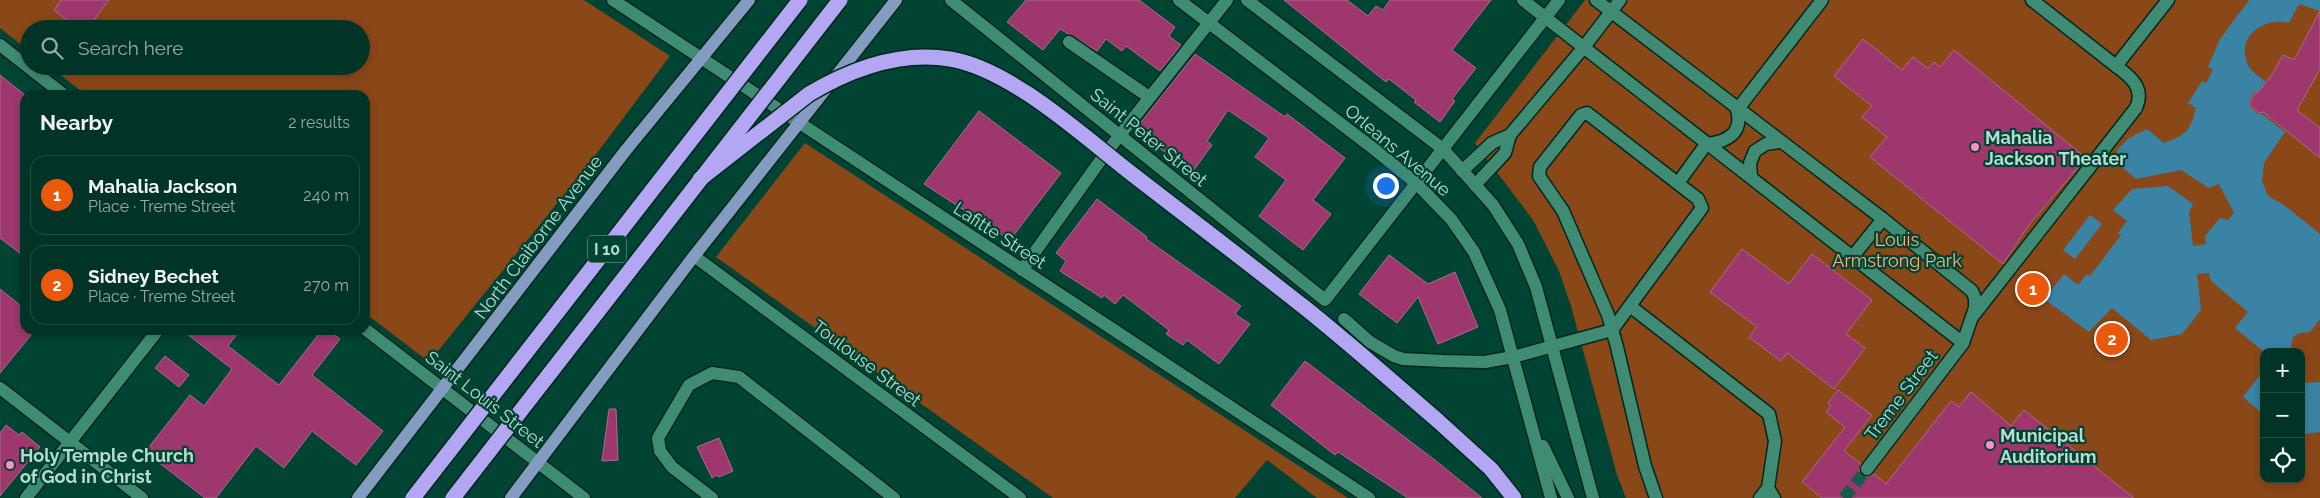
<!DOCTYPE html>
<meta charset="utf-8">
<style>
:root{--surface:#013327;--page:#0f3f33;--text:#f1f3f6;--muted:#96aaa7;--line:#234e44;--accent:#ea580c}
body{margin:0;font-family:Raleway,sans-serif;background:var(--page);color:var(--text)}
.controls{position:absolute;right:15px;bottom:15px;display:grid;overflow:hidden;border-radius:10px;box-shadow:0 2px 8px #0003}
.controls button{width:45px;height:45px;display:grid;place-items:center;padding:0;border:0;border-bottom:1px solid var(--line);background:var(--surface);color:var(--text);font:25px sans-serif}
.you{position:absolute;left:1385px;top:185px;width:18px;height:18px;margin:-12px;border:4px solid #fff;border-radius:50%;background:#1a73e8;box-shadow:0 0 0 8px #1a73e833}
.badge{display:grid;place-items:center;width:32px;height:32px;border-radius:50%;background:var(--accent);color:#fff;font-size:16px;font-weight:700}
.pin{position:absolute;translate:-50% -50%;border:2px solid #fff;box-shadow:0 1px 5px #0006}
.list{margin:0;padding:0;list-style:none}
h2{display:flex;justify-content:space-between;align-items:center;height:65px;margin:0;padding:0 20px;font-size:21px}
h2 small{font-size:16px;font-weight:400;color:var(--muted)}
.list li{display:grid;grid-template-columns:32px 1fr auto;gap:15px;align-items:center;box-sizing:border-box;height:80px;margin:0 10px 10px;padding:0 10px;border:1px solid var(--line);border-radius:15px}
.list b{display:block;font-size:19px;white-space:nowrap}
.list p{margin:0;font-size:16px;white-space:nowrap;color:var(--muted)}
.list em{font-size:16px;font-style:normal;color:var(--muted)}
.icon{flex:none;width:28px;height:28px;fill:none;stroke:currentColor;stroke-width:2;stroke-linecap:round;stroke-linejoin:round}
.map{position:relative;flex:none;width:2320px;height:498px;overflow:hidden}
.search{position:absolute;background:var(--surface);box-shadow:0 2px 8px #0003;left:20px;top:20px;width:350px;height:55px;display:flex;align-items:center;gap:12px;box-sizing:border-box;padding:0 18px;border-radius:28px;color:var(--muted);font-size:19px}
.panel{position:absolute;background:var(--surface);box-shadow:0 2px 8px #0003;left:20px;top:90px;width:350px;height:245px;border-radius:15px}
.map>svg:first-child{display:block}
.green{fill:#8a4718;fill-rule:evenodd}
.water{fill:#3a83a5}
.building{fill:#9e376e;stroke:#a96d89}
.lines{fill:none;stroke-linecap:round;stroke-linejoin:round}
.minor-tunnel{stroke:#1c5b4b;stroke-width:12;stroke-dasharray:12 6;stroke-linecap:butt}
.minor-casing{stroke:#00281d;stroke-width:15}
.major-casing{stroke:#00281d;stroke-width:15}
.highway-casing{stroke:#00281d;stroke-width:18}
.minor{stroke:#3f8b74;stroke-width:12}
.major{stroke:#859cc1;stroke-width:12}
.highway{stroke:#b3a7f4;stroke-width:15}
.highway-bridge-casing{stroke:#00281d;stroke-width:18;stroke-linecap:butt}
.highway-bridge{stroke:#b3a7f4;stroke-width:15}
.poi-dot{fill:#fc8fc3;stroke:#014434;stroke-width:2}
.labels{text-anchor:middle;dominant-baseline:central;stroke-width:4.5;stroke-linejoin:round;paint-order:stroke}
.shield{fill:#014434;stroke:#80aea0;stroke-width:1}
.shield-label{font-size:16px;font-weight:bold;fill:#b7dbce}
.street-label{font-size:18px;fill:#b7dbce;stroke:#014434}
.poi-label{font-size:18px;font-weight:bold;fill:#b7dbce;stroke:#014434;text-anchor:start}
.park-label{font-size:18px;fill:#fbaf83;stroke:#014434}
</style>
<div class="map">
<svg width="2320" height="498" viewBox="0 0 2320 498">
<rect width="100%" height="100%" fill="#014434"/>
<g class="green">
<path d="M 0,0 L 584,0 L 670,56 L 588,165 L 429,362 L 365,313 L 365,95 L 86,95 L 49,66 L 361,66 L 361,29 L 29,29 L 29,51 L 0,28 Z"/>
<path d="M 1585,0 L 2320,0 L 2320,498 L 1626,498 L 1617,475 L 1571,306 L 1559,271 L 1533,220 L 1475,143 ZM 2264,352 L 2301,352 L 2301,479 L 2264,479 Z"/>
<path d="M 805,143 L 1348,498 L 1317,498 L 1267,460 L 1235,498 L 1053,498 L 716,257 Z"/>
</g>
<g class="water">
<path d="M 2249,0 L 2320,0 L 2320,11 L 2299,4 L 2289,23 C 2263,16 2235,38 2248,65 C 2252,72 2260,77 2266,82 L 2258,91 L 2254,92 L 2249,102 L 2250,107 L 2258,114 L 2262,114 L 2285,132 L 2264,163 L 2262,181 L 2268,196 L 2284,205 L 2320,234 L 2320,319 L 2310,332 L 2299,333 L 2293,337 L 2290,352 L 2264,352 L 2235,328 L 2248,312 L 2211,281 L 2209,273 L 2197,274 L 2201,310 L 2182,334 L 2151,340 L 2112,308 L 2089,332 L 2044,299 L 2064,274 L 2078,285 L 2087,274 L 2090,276 L 2121,235 L 2118,233 L 2127,221 L 2113,210 L 2132,189 L 2168,186 L 2193,204 L 2189,212 L 2193,246 L 2206,244 L 2205,236 L 2220,218 L 2228,220 L 2234,213 L 2219,184 L 2209,188 L 2181,170 L 2136,179 L 2121,166 L 2117,150 L 2129,138 L 2147,129 L 2164,143 C 2185,135 2190,132 2196,108 L 2188,103 L 2202,81 L 2206,83 L 2213,70 L 2208,67 L 2220,39 Z"/>
<path d="M 2090,215 L 2102,224 L 2075,259 L 2063,250 Z"/>
<path d="M 2264,370 L 2264,415 L 2243,397 Z"/>
<path d="M 2320,382 L 2320,432 L 2304,434 L 2301,432 L 2301,383 Z"/>
</g>
<g class="building">
<path d="M 61,0 L 109,0 L 87,29 L 79,29 L 54,10 Z"/>
<path d="M 1026,0 L 1139,0 L 1175,27 L 1169,36 L 1181,45 L 1160,71 L 1126,46 L 1122,51 L 1106,39 L 1097,51 L 1060,29 L 1043,50 L 1007,22 Z"/>
<path d="M 1284,0 L 1347,0 L 1368,16 L 1376,6 L 1383,10 L 1390,0 L 1491,0 L 1452,50 L 1476,68 L 1452,99 L 1455,101 L 1440,122 L 1414,102 L 1416,100 L 1389,79 L 1386,82 Z"/>
<path d="M 2320,11 L 2320,69 L 2297,110 L 2320,128 L 2320,158 L 2263,112 L 2259,113 L 2249,105 L 2255,93 L 2258,92 L 2271,76 L 2283,55 L 2294,60 Z"/>
<path d="M 1863,39 L 1902,70 L 1913,57 L 1928,69 L 1934,62 L 1940,67 L 1954,50 L 2086,158 L 2029,225 L 2003,264 L 1870,157 L 1887,137 L 1862,117 L 1872,106 L 1834,76 Z"/>
<path d="M 1195,54 L 1285,117 L 1287,114 L 1345,158 L 1313,200 L 1331,214 L 1303,250 L 1259,216 L 1286,180 L 1255,157 L 1269,138 L 1228,110 L 1207,141 L 1212,145 L 1193,171 L 1134,131 Z"/>
<path d="M 0,75 L 25,95 L 25,257 L 0,238 Z"/>
<path d="M 979,111 L 1061,173 L 1010,240 L 924,184 Z"/>
<path d="M 1097,199 L 1147,237 L 1146,239 L 1241,306 L 1235,314 L 1250,324 L 1219,364 L 1187,340 L 1183,345 L 1166,334 L 1169,330 L 1123,295 L 1115,304 L 1104,295 L 1102,298 L 1060,271 L 1066,261 L 1056,253 Z"/>
<path d="M 1742,249 L 1789,284 L 1812,254 L 1872,300 L 1846,334 L 1865,348 L 1834,389 L 1787,353 L 1781,361 L 1749,337 L 1757,327 L 1710,292 Z"/>
<path d="M 1389,255 L 1428,284 L 1455,272 L 1478,327 L 1438,344 L 1418,297 L 1397,323 L 1359,294 Z"/>
<path d="M 0,289 L 25,309 L 25,330 L 35,330 L 0,373 Z"/>
<path d="M 182,330 L 240,330 L 228,346 L 279,385 L 322,330 L 328,330 L 340,339 L 312,375 L 383,431 L 356,465 L 312,431 L 284,468 L 256,446 L 216,498 L 205,498 L 145,452 L 190,395 L 204,406 L 232,369 Z"/>
<path d="M 165,356 L 189,375 L 179,387 L 155,368 Z"/>
<path d="M 1305,361 L 1436,461 L 1482,498 L 1408,498 L 1338,452 L 1335,455 L 1271,405 Z"/>
<path d="M 1838,390 L 1872,415 L 1844,451 L 1861,464 L 1859,472 L 1866,477 L 1874,474 L 1886,484 L 1951,401 L 1959,407 L 1971,392 L 2011,426 L 2024,410 L 2134,498 L 1822,498 L 1802,482 L 1845,427 L 1826,412 L 1831,406 L 1828,403 Z"/>
<path d="M 609,409 L 616,409 L 618,460 L 602,461 Z"/>
<path d="M 6,425 L 19,435 L 22,432 L 40,447 L 0,496 L 0,433 Z"/>
<path d="M 719,438 L 733,471 L 719,477 L 717,475 L 712,478 L 697,447 Z"/>
</g>
<g class="lines">
<path class="minor-tunnel" d="M 1844,498 L 1867,469"/>
<g class="minor-casing">
<g id="minor">
<path d="M 613,0 L 1369,498"/>
<path d="M 951,0 L 1325,300 L 1559,0"/>
<path d="M 1179,0 L 1374,149 L 1416,183 L 1451,219 L 1474,252 L 1500,310 L 1551,498"/>
<path d="M 1247,0 L 1443,149 L 1493,205 L 1518,244 L 1536,287 L 1593,498"/>
<path d="M 1523,0 L 1963,343"/>
<path d="M 1596,0 L 1883,219 L 1972,291 L 1975,298 L 1975,308 L 1963,343 L 1867,469"/>
<path d="M 2032,0 L 2116,66 L 2168,0"/>
<path d="M 1069,42 L 1149,97"/>
<path d="M 0,45 L 64,95"/>
<path d="M 1708,144 C 1729,141 1743,132 1737,110 L 1822,0"/>
<path d="M 1462,171 L 1492,143 L 1510,135"/>
<path d="M 1751,177 L 1750,163 L 1755,151 L 1766,144 L 1779,142"/>
<path d="M 1678,183 L 1707,143"/>
<path d="M 1475,185 L 1505,153 L 1510,135 L 1584,47 L 1620,0"/>
<path d="M 694,256 L 1020,498"/>
<path d="M 1853,256 L 1883,219"/>
<path d="M 1022,270 L 1105,154 L 1227,0"/>
<path d="M 1630,306 L 1769,414 L 1775,441 L 1768,488"/>
<path d="M 1973,316 L 2136,108 C 2145,88 2131,77 2116,66"/>
<path d="M 1344,319 L 1370,342 L 1394,356 L 1403,359 L 1443,361 L 1485,362 L 1513,357 L 1612,330 L 1702,208 L 1698,199 L 1587,113 L 1581,115 L 1540,167 L 1539,176 L 1563,211 L 1608,315 L 1617,347 L 1645,466 L 1656,498"/>
<path d="M 365,329 L 584,498"/>
<path d="M 0,388 L 142,498"/>
<path d="M 1543,446 L 1568,498"/>
<path d="M 26,498 L 158,330"/>
<path d="M 712,498 L 672,467 L 660,451 L 658,438 L 689,385 L 712,373 L 739,377 L 894,498"/>
<path d="M 1760,498 L 1768,488 L 1774,498"/>
</g>
</g>
<g class="major-casing">
<g id="major">
<path d="M 358,498 L 626,150 L 749,0"/>
<path d="M 511,498 L 694,256 L 896,0"/>
</g>
</g>
<g class="highway-casing">
<path id="highway" d="M 1437,420 L 1491,469 L 1514,498"/>
</g>
<use href="#minor" class="minor"/>
<use href="#major" class="major"/>
<use href="#highway" class="highway"/>
<g class="highway-bridge-casing">
<g id="highway-bridge">
<path d="M 700,179 L 809,94 C 851,69 901,51 950,59 C 1011,69 1083,136 1132,174 C 1189,218 1247,262 1304,307 C 1349,343 1393,382 1437,420"/>
<path d="M 413,498 L 800,0"/>
<path d="M 453,498 L 840,0"/>
</g>
</g>
<use href="#highway-bridge" class="highway-bridge"/>
</g>
<g class="poi-dot">
<circle cx="1975" cy="147" r="5"/>
<circle cx="1990" cy="445" r="5"/>
<circle cx="10" cy="465" r="5"/>
</g>
<g class="labels">
<rect class="shield" x="588" y="235.5" width="38" height="27" rx="4"/>
<g class="shield-label">
<text x="607" y="249">I 10</text>
</g>
<g class="street-label">
<text transform="translate(1149 137) rotate(39)">Saint Peter Street</text>
<text transform="translate(1398 150) rotate(40)">Orleans Avenue</text>
<text transform="translate(1000 235) rotate(33)">Lafitte Street</text>
<text transform="translate(538 237) rotate(-53)">North Claiborne Avenue</text>
<text transform="translate(867 363) rotate(37)">Toulouse Street</text>
<text transform="translate(1901 395) rotate(-53)">Treme Street</text>
<text transform="translate(485 399) rotate(38)">Saint Louis Street</text>
</g>
<g class="poi-label">
<text x="1985" y="137">Mahalia<tspan x="1985" dy="21">Jackson Theater</tspan></text>
<text x="2000" y="435">Municipal<tspan x="2000" dy="21">Auditorium</tspan></text>
<text x="20" y="455">Holy Temple Church<tspan x="20" dy="21">of God in Christ</tspan></text>
</g>
<g class="park-label">
<text x="1897" y="239">Louis<tspan x="1897" dy="21">Armstrong Park</tspan></text>
</g>
</g>
</svg>
<div class="controls">
<button>+</button>
<button>−</button>
<button><svg class="icon" aria-label="locate" viewBox="0 0 24 24"><circle cx="12" cy="12" r="6"/><path d="M12 2v4M12 18v4M2 12h4M18 12h4"/></svg></button>
</div>
<div class="you"></div>
<div class="pin badge" style="left:2033px;top:289px">1</div>
<div class="pin badge" style="left:2112px;top:339px">2</div>
<div class="search"><svg class="icon" aria-label="search" viewBox="0 0 24 24"><circle cx="10" cy="10" r="6"/><path d="M15 15l6 6"/></svg>Search here</div>
<section class="panel">
<h2>Nearby<small>2 results</small></h2>
<ul class="list">
<li><span class="badge">1</span><div><b>Mahalia Jackson</b><p>Place · Treme Street</p></div><em>240 m</em></li>
<li><span class="badge">2</span><div><b>Sidney Bechet</b><p>Place · Treme Street</p></div><em>270 m</em></li>
</ul>
</section>
</div>
